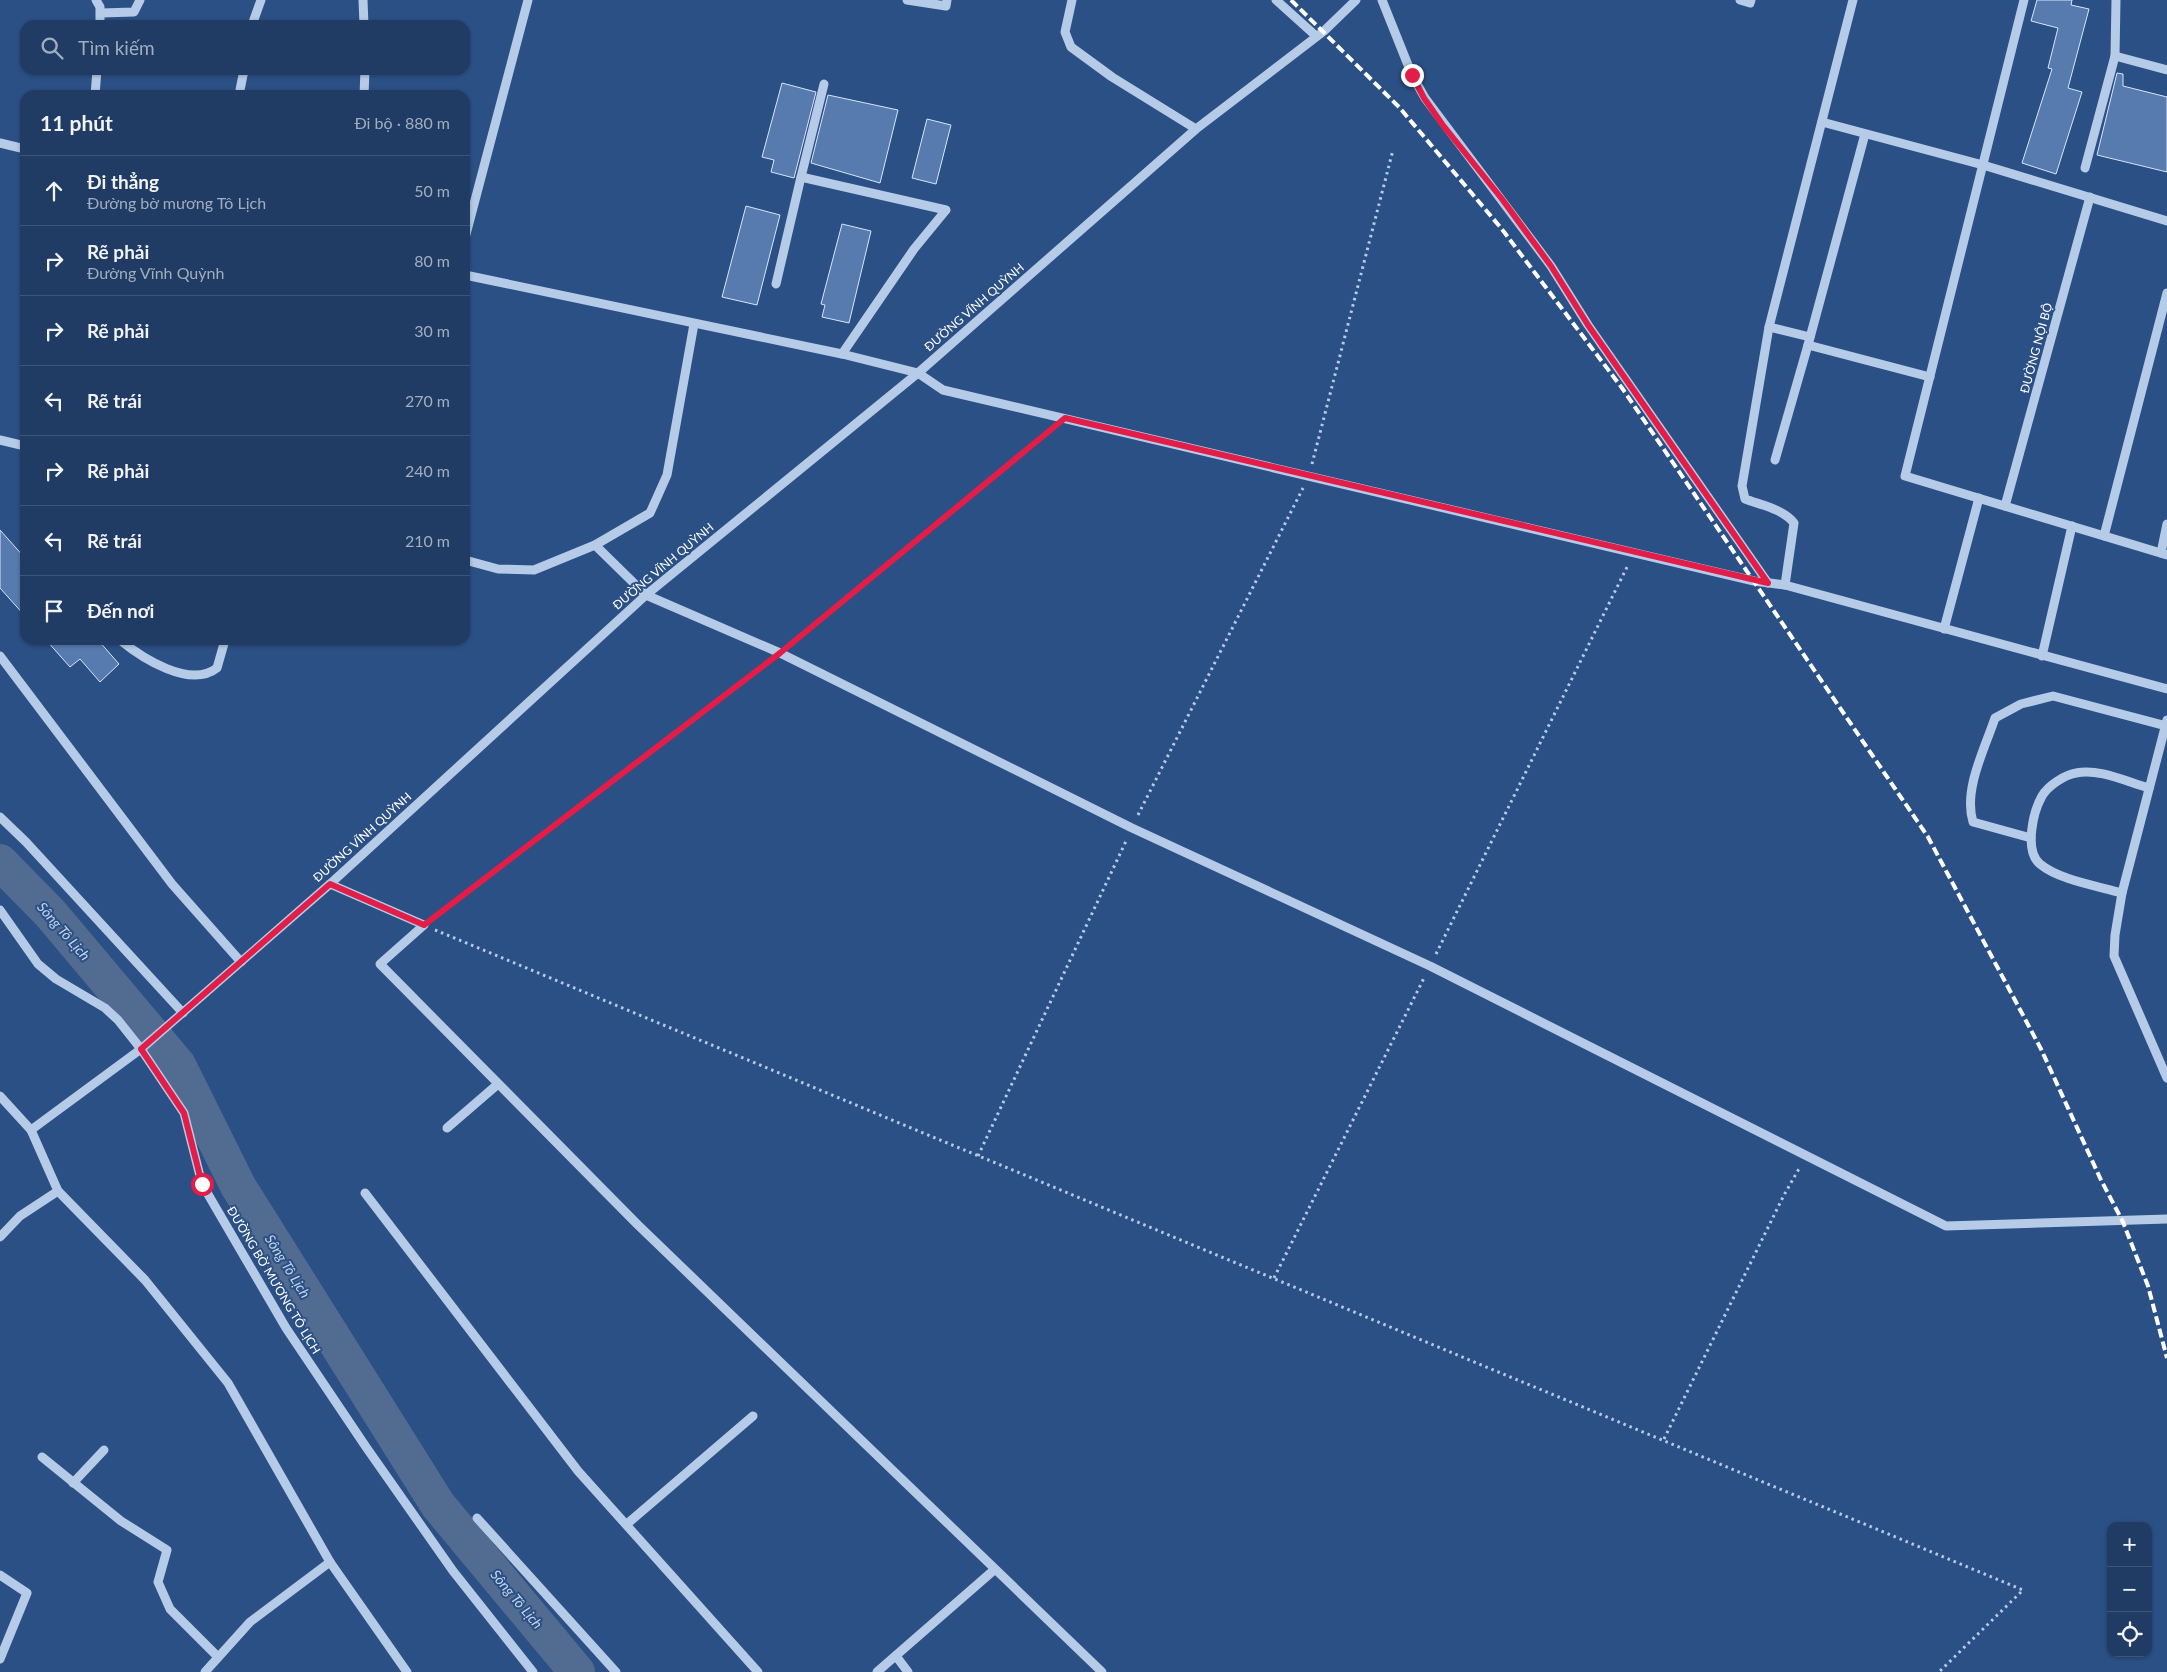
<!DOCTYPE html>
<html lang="vi">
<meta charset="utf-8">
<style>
:root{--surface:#203c64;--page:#2d476d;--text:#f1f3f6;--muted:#a2adbf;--line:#3d5678}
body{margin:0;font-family:Lato,sans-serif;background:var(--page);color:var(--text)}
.controls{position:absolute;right:15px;bottom:15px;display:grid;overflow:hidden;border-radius:10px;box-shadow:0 1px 4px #0004}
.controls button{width:45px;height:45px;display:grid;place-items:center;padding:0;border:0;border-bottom:1px solid var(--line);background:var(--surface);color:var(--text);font:25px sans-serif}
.stop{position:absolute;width:15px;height:15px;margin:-11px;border:4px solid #e11d48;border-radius:50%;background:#fff}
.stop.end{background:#e11d48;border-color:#fff;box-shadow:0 1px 5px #0008}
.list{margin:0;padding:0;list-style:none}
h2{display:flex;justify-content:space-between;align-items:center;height:65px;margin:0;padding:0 20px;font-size:21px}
h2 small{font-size:16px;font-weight:400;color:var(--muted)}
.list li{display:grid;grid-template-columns:32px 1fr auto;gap:15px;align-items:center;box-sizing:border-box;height:70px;padding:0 20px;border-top:1px solid var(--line)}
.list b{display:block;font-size:19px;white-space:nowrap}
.list p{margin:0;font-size:16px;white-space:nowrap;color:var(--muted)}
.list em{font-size:16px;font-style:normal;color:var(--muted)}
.icon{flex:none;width:28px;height:28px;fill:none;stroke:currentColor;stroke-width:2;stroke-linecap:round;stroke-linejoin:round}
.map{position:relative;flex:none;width:2167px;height:1672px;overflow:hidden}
.search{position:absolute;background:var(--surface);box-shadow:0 1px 4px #0004;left:20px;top:20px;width:450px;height:55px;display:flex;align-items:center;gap:12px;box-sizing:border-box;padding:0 18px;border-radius:15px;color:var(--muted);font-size:19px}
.panel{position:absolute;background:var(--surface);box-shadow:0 1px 4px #0004;left:20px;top:90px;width:450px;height:555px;border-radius:15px}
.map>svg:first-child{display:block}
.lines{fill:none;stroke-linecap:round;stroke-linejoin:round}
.river{stroke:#526b91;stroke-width:36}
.building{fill:#577bae;stroke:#d9e5f6}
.path{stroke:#b6cbe7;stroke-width:3;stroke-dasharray:2.5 4;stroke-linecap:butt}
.minor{stroke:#b6cbe7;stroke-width:9}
.rail{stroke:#fff;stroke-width:4;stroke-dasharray:9 4;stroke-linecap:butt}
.route{stroke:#e11d48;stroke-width:6}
.labels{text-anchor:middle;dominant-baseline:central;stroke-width:4;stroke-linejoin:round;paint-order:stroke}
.street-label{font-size:12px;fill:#fff;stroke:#2b5085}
.water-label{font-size:14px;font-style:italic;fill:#c2d5ee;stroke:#2b5085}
</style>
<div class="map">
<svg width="2167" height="1672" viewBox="0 0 2167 1672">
<rect width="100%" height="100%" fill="#2b5085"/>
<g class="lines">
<path class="river" d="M 0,862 L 50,913 L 178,1065 L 238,1186 L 438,1505 L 577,1672"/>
</g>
<g class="building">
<path d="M 2037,0 L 2072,0 L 2071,5 L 2089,9 L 2068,88 L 2082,92 L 2056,174 L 2022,163 L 2052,69 L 2048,68 L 2058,28 L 2031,21 Z"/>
<path d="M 2117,73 L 2123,74 L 2123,86 L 2167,97 L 2167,172 L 2097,155 Z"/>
<path d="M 782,83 L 816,92 L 794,178 L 771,172 L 774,160 L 762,157 Z"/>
<path d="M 828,95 L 898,110 L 880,183 L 811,163 Z"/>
<path d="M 927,119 L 951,125 L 936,184 L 912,178 Z"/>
<path d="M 746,206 L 780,215 L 757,305 L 722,297 Z"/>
<path d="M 842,224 L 871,231 L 849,323 L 822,317 L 825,305 L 821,304 Z"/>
<path d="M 0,530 L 25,558 L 25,616 L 0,588 Z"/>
<path d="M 46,640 L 98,640 L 119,664 L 100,682 L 80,659 L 70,667 Z"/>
</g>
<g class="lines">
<g class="path">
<path d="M 1312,464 L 1393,150"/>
<path d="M 792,643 L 1051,429"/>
<path d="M 1138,815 L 1303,488"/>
<path d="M 435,917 L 767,662"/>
<path d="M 435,930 L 2023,1590 L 1939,1672"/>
<path d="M 1436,954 L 1628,565"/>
<path d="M 978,1156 L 1127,839"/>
<path d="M 1274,1278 L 1424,978"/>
<path d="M 1664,1439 L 1784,1195 L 1800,1167"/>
</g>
<g class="minor">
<path d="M 96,0 L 100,7 L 100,25"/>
<path d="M 363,0 L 364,25"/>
<path d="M 907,0 L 946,6 L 947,0"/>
<path d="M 1072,0 L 1065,32 L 1071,47 L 1112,77 L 1196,129"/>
<path d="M 1276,0 L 1316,36"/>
<path d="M 1382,0 L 1412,75 L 1425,98 L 1551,266 L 1588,325 L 1768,583"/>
<path d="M 1740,0 L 1750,3 L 1751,0"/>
<path d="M 2024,0 L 1905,476 L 2167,555"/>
<path d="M 101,13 L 134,12 L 140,0"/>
<path d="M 252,25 L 261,0"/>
<path d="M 2115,56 L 2167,70"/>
<path d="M 95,95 L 97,70"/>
<path d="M 239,95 L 244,70"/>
<path d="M 364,95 L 365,70"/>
<path d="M 1822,122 L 1983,165 L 2167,221"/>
<path d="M 0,143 L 25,149"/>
<path d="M 2085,168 L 2115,56 L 2116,0"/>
<path d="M 801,177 L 824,84"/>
<path d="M 465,238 L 528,0"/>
<path d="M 465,275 L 842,354 L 918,373 L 943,390 L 1754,581 L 1785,585 L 2167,689"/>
<path d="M 776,284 L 801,177 L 946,210 L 914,249 L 842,354"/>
<path d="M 1769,327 L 1810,337"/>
<path d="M 1808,345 L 1930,377"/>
<path d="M 0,440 L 25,446"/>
<path d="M 1775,460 L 1808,345 L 1865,134"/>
<path d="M 2005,506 L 2090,197"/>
<path d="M 2104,536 L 2167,293"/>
<path d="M 595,545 L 650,513 L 667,475 L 694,324"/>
<path d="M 2161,553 L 2167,524"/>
<path d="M 465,560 L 498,569 L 534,570 L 595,545 L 646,595 L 780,653 L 1132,828 L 1430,966 L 1946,1226 L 2167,1219"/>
<path d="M 1785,585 L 1794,523 C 1783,509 1761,505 1745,499 L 1742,486 L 1769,327 L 1853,0"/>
<path d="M 1944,629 L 1979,498"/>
<path d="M 120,640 C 142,658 190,689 217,668 L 225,640"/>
<path d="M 0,656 L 172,884 L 241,962"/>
<path d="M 2042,656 L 2072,526"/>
<path d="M 2167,720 L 2122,893 L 2115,935 L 2114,956 L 2167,1078"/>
<path d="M 0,817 L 26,842 L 183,1013"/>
<path d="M 2031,838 L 1973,822 C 1963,790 1985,748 1995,718 L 2021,704 L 2053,696 L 2166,726"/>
<path d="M 330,884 L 424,925 L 380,964 L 638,1225 L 1102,1672"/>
<path d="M 2122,893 C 2098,886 2059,880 2040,864 C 2024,851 2033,812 2042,796 C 2048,786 2064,775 2076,773 C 2099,768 2127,782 2149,788"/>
<path d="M 0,910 L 38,964 L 56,979 L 105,1008 L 118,1020 L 141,1049 L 184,1113 L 202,1184 L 286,1328 L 366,1447 L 453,1571 L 533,1672"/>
<path d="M 0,1096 L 31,1130 L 58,1191 L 145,1280 L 228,1383 L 330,1562 L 407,1672"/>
<path d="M 447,1128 L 498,1084"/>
<path d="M 31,1130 L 141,1049 L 330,884 L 646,595 L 918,373 L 1196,129 L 1324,31 L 1356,0"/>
<path d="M 365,1193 L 578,1471 L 758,1672"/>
<path d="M 0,1237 L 20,1216 L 58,1191"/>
<path d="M 42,1457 L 121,1521 L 167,1550 L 158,1582 L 170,1609 L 218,1657"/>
<path d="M 73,1483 L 104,1450"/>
<path d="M 477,1518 L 616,1672"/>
<path d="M 627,1524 L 753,1416"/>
<path d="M 0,1575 L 27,1593 L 0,1659"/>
<path d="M 896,1656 L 908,1672"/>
<path d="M 205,1672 L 250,1622 L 330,1562"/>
<path d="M 877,1672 L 994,1570"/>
</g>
<path class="rail" d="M 1291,0 L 1399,107 L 1501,228 L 1622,388 L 1928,837 L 2041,1049 L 2101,1180 L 2123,1222 L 2148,1286 L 2167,1358"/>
</g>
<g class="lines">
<path class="route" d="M 202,1184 L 184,1113 L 141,1049 L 330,884 L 424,925 L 780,653 L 1065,418 L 1768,583 L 1588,325 L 1551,266 L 1502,199 L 1442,124 L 1424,98 L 1412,75"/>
</g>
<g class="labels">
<g class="street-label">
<text transform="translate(974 307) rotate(-41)">ĐƯỜNG VĨNH QUỲNH</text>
<text transform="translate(2036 348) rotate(-75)">ĐƯỜNG NỘI BỘ</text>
<text transform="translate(663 566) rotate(-40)">ĐƯỜNG VĨNH QUỲNH</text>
<text transform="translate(362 837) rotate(-42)">ĐƯỜNG VĨNH QUỲNH</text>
<text transform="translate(274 1280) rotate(59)">ĐƯỜNG BỜ MƯƠNG TÔ LỊCH</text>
</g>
<g class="water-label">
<text transform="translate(64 931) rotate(49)">Sông Tô Lịch</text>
<text transform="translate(288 1266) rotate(58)">Sông Tô Lịch</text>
<text transform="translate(517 1599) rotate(50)">Sông Tô Lịch</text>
</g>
</g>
</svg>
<div class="controls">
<button>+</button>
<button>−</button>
<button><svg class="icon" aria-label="locate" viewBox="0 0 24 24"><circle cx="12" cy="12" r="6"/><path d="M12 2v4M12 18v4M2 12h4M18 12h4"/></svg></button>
</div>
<div class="stop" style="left:202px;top:1184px"></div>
<div class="stop end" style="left:1412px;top:75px"></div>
<div class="search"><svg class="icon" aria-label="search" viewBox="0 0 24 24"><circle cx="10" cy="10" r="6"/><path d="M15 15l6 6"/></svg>Tìm kiếm</div>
<section class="panel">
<h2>11 phút<small>Đi bộ · 880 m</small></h2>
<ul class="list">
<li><svg class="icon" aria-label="ahead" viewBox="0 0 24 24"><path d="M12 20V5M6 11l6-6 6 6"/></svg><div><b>Đi thẳng</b><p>Đường bờ mương Tô Lịch</p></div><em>50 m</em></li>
<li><svg class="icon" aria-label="right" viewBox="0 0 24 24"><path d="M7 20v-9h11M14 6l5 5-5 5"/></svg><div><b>Rẽ phải</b><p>Đường Vĩnh Quỳnh</p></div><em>80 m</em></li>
<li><svg class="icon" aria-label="right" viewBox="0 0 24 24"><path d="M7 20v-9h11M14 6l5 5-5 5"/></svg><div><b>Rẽ phải</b></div><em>30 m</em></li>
<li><svg class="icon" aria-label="left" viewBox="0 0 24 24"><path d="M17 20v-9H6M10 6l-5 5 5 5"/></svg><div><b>Rẽ trái</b></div><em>270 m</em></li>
<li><svg class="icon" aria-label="right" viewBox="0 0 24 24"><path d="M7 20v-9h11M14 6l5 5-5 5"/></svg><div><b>Rẽ phải</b></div><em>240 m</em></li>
<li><svg class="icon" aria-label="left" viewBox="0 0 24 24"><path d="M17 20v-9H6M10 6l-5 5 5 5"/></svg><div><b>Rẽ trái</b></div><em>210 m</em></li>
<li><svg class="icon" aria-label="arrive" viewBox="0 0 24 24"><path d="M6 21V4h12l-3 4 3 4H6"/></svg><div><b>Đến nơi</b></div></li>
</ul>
</section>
</div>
